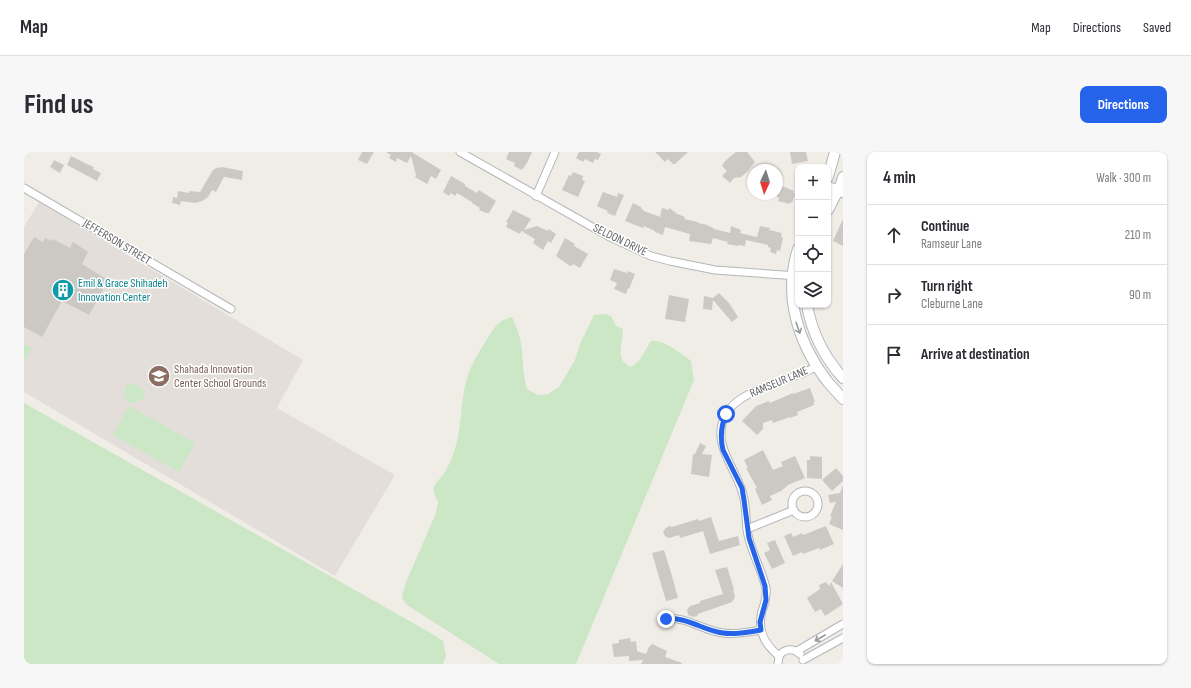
<!DOCTYPE html>
<meta charset="utf-8">
<style>
:root{--surface:#fff;--page:#f7f7f7;--text:#2b2b33;--muted:#7c7c81;--line:#e1e1e2;--accent:#2563eb}
body{margin:0;font-family:"Sofia Sans Condensed",sans-serif;background:var(--page);color:var(--text)}
.controls{position:absolute;right:12px;top:12px;display:grid;overflow:hidden;border-radius:8px;box-shadow:0 1px 3px #0004}
.controls button{width:36px;height:36px;display:grid;place-items:center;padding:0;border:0;border-bottom:1px solid var(--line);background:var(--surface);color:var(--text);font:20px sans-serif}
.compass{position:absolute;left:723px;top:12px;width:36px;height:36px;border-radius:50%;background:var(--surface);box-shadow:0 1px 3px #0004;rotate:184deg}
.stop{position:absolute;width:12px;height:12px;margin:-9px;border:3px solid #2563eb;border-radius:50%;background:#fff}
.stop.end{background:#2563eb;border-color:#fff;box-shadow:0 1px 4px #0008}
.list{margin:0;padding:0;list-style:none}
h2{display:flex;justify-content:space-between;align-items:center;height:52px;margin:0;padding:0 16px;font-size:17px}
h2 small{font-size:13px;font-weight:400;color:var(--muted)}
.list li{display:grid;grid-template-columns:26px 1fr auto;gap:12px;align-items:center;box-sizing:border-box;height:60px;padding:0 16px;border-top:1px solid var(--line)}
.list b{display:block;font-size:15px;white-space:nowrap}
.list p{margin:0;font-size:13px;white-space:nowrap;color:var(--muted)}
.list em{font-size:13px;font-style:normal;color:var(--muted)}
.icon{flex:none;width:22px;height:22px;fill:none;stroke:currentColor;stroke-width:2;stroke-linecap:round;stroke-linejoin:round}
.map{position:relative;flex:none;width:819px;height:512px;overflow:hidden;border-radius:8px}
header{display:flex;align-items:center;gap:24px;box-sizing:border-box;height:56px;padding:0 20px;background:var(--surface);border-bottom:1px solid var(--line)}
header strong{font-size:19px}
nav{display:flex;gap:22px;margin-inline-start:auto;font-size:14px}
.intro{display:flex;align-items:center;justify-content:space-between;box-sizing:border-box;height:96px;padding:0 24px}
h1{margin:0;font-size:28px}
.button{padding:10px 18px;border-radius:8px;background:var(--accent);color:#fff;font-size:14px;font-weight:700}
main{display:flex;gap:24px;padding:0 24px}
aside{flex:1;background:var(--surface);border-radius:8px;box-shadow:0 1px 3px #0004}
.map>svg:first-child{display:block}
.education{fill:#e3ded9}
.green{fill:#cbe7c5}
.building{fill:#ccc8c4}
.lines{fill:none;stroke-linecap:round;stroke-linejoin:round}
.minor-casing{stroke:#b2b6b9;stroke-width:9}
.tertiary-casing{stroke:#b2b6b9;stroke-width:11}
.secondary-casing{stroke:#b2b6b9;stroke-width:12}
.minor{stroke:#fff;stroke-width:7}
.tertiary{stroke:#fff;stroke-width:9}
.secondary{stroke:#fff;stroke-width:10}
.oneway{stroke:#979a9c}
.route{stroke:#2563eb;stroke-width:5}
.labels{text-anchor:middle;dominant-baseline:central;stroke-width:3;stroke-linejoin:round;paint-order:stroke}
.street-label{font-size:12px;fill:#5f6467;stroke:#fff}
.culture-label{font-size:12px;fill:#0d838f;stroke:#fff;text-anchor:start}
.education-label{font-size:12px;fill:#785e54;stroke:#fff;text-anchor:start}
</style>
<header>
<strong>Map</strong>
<nav><a>Map</a><a>Directions</a><a>Saved</a></nav>
</header>
<div class="intro"><h1>Find us</h1><a class="button">Directions</a></div>
<main>
<div class="map">
<svg width="819" height="512" viewBox="0 0 819 512">
<rect width="100%" height="100%" fill="#f0ede7"/>
<path class="education" d="M 15,50 L 279,208 L 253,256 L 371,323 L 311,424 L 0,240 L 0,75 Z"/>
<g class="green">
<path d="M 580,162 L 587,164 L 592,174 L 599,177 C 599,192 590,208 607,215 L 615,209 L 627,189 C 639,187 658,202 667,209 L 670,228 L 552,512 L 475,512 L 383,453 L 379,448 L 378,443 L 383,428 L 412,361 L 414,350 C 404,332 414,332 422,318 C 426,311 430,301 432,293 C 437,275 437,257 440,239 C 443,220 452,204 462,189 C 466,182 472,172 479,168 C 482,167 485,166 488,165 C 502,192 496,210 503,237 L 514,243 L 524,242 L 535,235 L 551,208 L 556,192 L 570,163 Z"/>
<path d="M 0,192 L 8,196 L 0,210 Z"/>
<path d="M 111,232 L 117,236 L 121,240 L 121,245 L 111,251 L 105,251 C 100,245 98,241 103,233 Z"/>
<path d="M 0,251 L 405,480 L 419,489 L 422,504 L 419,512 L 0,512 Z"/>
<path d="M 105,254 L 171,291 L 155,320 L 89,283 Z"/>
</g>
<g class="building">
<path d="M 338,0 L 350,0 L 343,12 L 334,8 Z"/>
<path d="M 362,0 L 389,0 L 389,1 L 417,18 L 412,27 L 407,24 L 403,32 L 391,25 L 392,23 L 387,4 L 383,11 L 373,6 L 372,10 L 365,6 L 367,3 Z"/>
<path d="M 485,0 L 508,0 L 503,11 L 498,18 L 490,14 L 491,11 L 482,7 Z"/>
<path d="M 555,0 L 573,0 L 577,2 L 574,8 L 571,7 L 569,11 L 561,7 L 559,10 L 552,6 Z"/>
<path d="M 631,0 L 664,0 L 651,12 L 649,12 L 644,7 L 641,10 Z"/>
<path d="M 712,0 L 723,0 L 731,10 L 723,20 L 717,25 L 710,26 L 706,31 L 698,24 L 703,19 L 698,14 L 701,9 Z"/>
<path d="M 766,0 L 782,0 L 784,9 L 768,12 Z"/>
<path d="M 47,4 L 65,13 L 70,15 L 69,17 L 77,21 L 73,29 L 43,13 Z"/>
<path d="M 30,8 L 40,13 L 36,21 L 26,15 Z"/>
<path d="M 198,15 L 219,19 L 218,28 L 200,25 L 192,40 L 188,38 L 184,45 L 178,49 L 171,51 L 157,49 L 156,53 L 148,51 L 149,45 L 153,46 L 154,39 L 165,41 L 165,39 L 176,40 L 189,18 L 192,16 Z"/>
<path d="M 549,20 L 559,24 L 558,28 L 561,29 L 554,45 L 538,38 L 545,23 L 547,24 Z"/>
<path d="M 427,24 L 441,32 L 441,34 L 453,41 L 455,38 L 472,49 L 465,61 L 462,61 L 455,58 L 456,56 L 448,51 L 448,50 L 433,41 L 431,44 L 427,41 L 425,44 L 419,40 Z"/>
<path d="M 753,32 L 770,39 L 769,41 L 771,42 L 768,51 L 766,50 L 766,52 L 754,49 L 755,46 L 753,45 Z"/>
<path d="M 579,40 L 593,45 L 594,41 L 600,43 L 591,64 L 583,61 L 584,59 L 573,54 Z"/>
<path d="M 609,51 L 617,55 L 617,56 L 620,59 L 636,65 L 638,56 L 644,58 L 646,56 L 649,59 L 652,60 L 651,61 L 661,65 L 660,67 L 674,70 L 674,71 L 684,73 L 684,74 L 688,75 L 690,77 L 706,81 L 707,74 L 717,78 L 716,81 L 733,85 L 736,74 L 746,76 L 745,78 L 758,81 L 757,85 L 759,86 L 756,99 L 753,98 L 752,102 L 746,100 L 747,96 L 744,95 L 744,93 L 722,88 L 721,94 L 715,93 L 714,94 L 703,92 L 704,90 L 689,86 L 687,92 L 672,90 L 665,89 L 666,82 L 641,75 L 639,83 L 631,80 L 631,79 L 620,74 L 619,76 L 601,69 Z"/>
<path d="M 489,58 L 507,67 L 500,78 L 513,74 L 524,79 L 525,77 L 532,82 L 527,91 L 524,89 L 519,98 L 509,91 L 511,87 L 497,79 L 496,82 L 482,75 L 484,71 L 482,70 Z"/>
<path d="M 819,67 L 819,94 L 809,89 Z"/>
<path d="M 10,85 L 19,90 L 21,86 L 28,89 L 29,87 L 46,96 L 49,90 L 64,100 L 58,112 L 84,128 L 65,163 L 38,149 L 18,185 L 0,175 L 0,102 Z"/>
<path d="M 541,86 L 551,92 L 550,94 L 564,102 L 556,116 L 549,112 L 548,114 L 546,113 L 546,114 L 532,104 Z"/>
<path d="M 590,117 L 603,121 L 604,119 L 611,122 L 605,137 L 604,136 L 602,142 L 590,137 L 593,131 L 586,128 Z"/>
<path d="M 695,141 L 705,151 L 714,165 L 708,170 L 689,148 L 688,158 L 679,157 L 680,144 L 689,146 Z"/>
<path d="M 645,143 L 665,147 L 661,170 L 641,167 Z"/>
<path d="M 786,236 L 791,250 L 789,250 L 790,253 L 773,260 L 774,263 L 766,266 L 766,265 L 749,271 L 748,268 L 739,271 L 739,277 L 733,283 L 718,269 L 732,254 L 745,249 L 746,251 L 769,241 L 769,242 Z"/>
<path d="M 676,291 L 682,294 L 678,302 L 688,303 L 685,325 L 667,322 L 669,302 L 671,302 Z"/>
<path d="M 739,298 L 749,318 L 759,314 L 757,310 L 771,304 L 781,326 L 764,333 L 757,339 L 746,344 L 748,348 L 738,353 L 731,337 L 733,336 L 722,316 L 724,316 L 720,308 Z"/>
<path d="M 786,304 L 798,305 L 798,327 L 783,326 L 783,308 L 786,308 Z"/>
<path d="M 812,316 L 819,324 L 819,329 L 808,339 L 798,328 Z"/>
<path d="M 819,333 L 819,378 L 805,372 L 808,365 L 806,364 L 812,350 L 806,351 L 804,343 L 816,341 Z"/>
<path d="M 687,365 L 695,389 L 714,384 L 716,393 L 686,402 L 679,379 L 656,386 L 655,383 L 645,386 L 641,384 L 639,380 L 642,376 L 646,374 L 648,375 L 674,367 L 675,369 Z"/>
<path d="M 802,374 L 810,392 L 796,398 L 795,396 L 779,402 L 778,400 L 769,404 L 760,384 L 767,381 L 769,385 L 778,381 L 779,383 Z"/>
<path d="M 751,388 L 761,411 L 748,417 L 740,401 L 746,398 L 743,391 Z"/>
<path d="M 640,398 L 648,424 L 654,446 L 642,449 L 628,401 Z"/>
<path d="M 819,412 L 819,436 L 808,429 Z"/>
<path d="M 703,415 L 710,437 L 709,437 L 711,445 L 708,450 L 674,462 L 673,464 L 669,465 L 664,463 L 663,458 L 666,454 L 676,451 L 676,449 L 699,442 L 691,418 Z"/>
<path d="M 802,430 L 805,434 L 807,430 L 819,452 L 801,464 L 797,457 L 791,460 L 783,446 L 796,437 L 795,433 Z"/>
<path d="M 606,486 L 607,490 L 612,489 L 613,499 L 622,502 L 625,495 L 628,492 L 643,499 L 641,505 L 658,511 L 658,512 L 617,512 L 619,508 L 605,509 L 605,504 L 590,505 L 588,492 L 595,491 L 595,488 Z"/>
</g>
<g class="lines">
<g class="minor-casing">
<g id="minor">
<path d="M 436,0 L 586,85 L 627,104 L 646,109 L 691,118 L 774,124"/>
<path d="M 0,36 L 207,157"/>
<path d="M 512,44 L 531,0"/>
<circle cx="781" cy="352" r="13"/>
<path d="M 723,377 L 770,358"/>
<path d="M 642,467 C 662,464 680,479 699,481 C 712,483 724,480 737,478"/>
<path d="M 773,499 L 819,472"/>
<path d="M 755,504 C 740,492 733,478 738,459 C 741,451 743,444 742,436 C 738,419 729,403 725,387 C 721,374 723,360 720,347 C 715,318 685,293 702,262 C 715,239 754,232 776,222 C 782,220 787,217 793,214"/>
<path d="M 755,504 C 761,496 769,496 776,502"/>
<path d="M 779,508 L 819,486"/>
<path d="M 754,512 L 755,504"/>
</g>
</g>
<g class="tertiary-casing">
<path id="tertiary" d="M 804,34 L 819,41"/>
</g>
<g class="secondary-casing">
<g id="secondary">
<path d="M 804,25 L 811,0"/>
<path d="M 804,58 L 817,32 L 819,25"/>
<path d="M 774,97 C 759,144 774,191 803,229 C 808,235 814,241 819,247"/>
<path d="M 783,153 C 788,181 800,205 819,226"/>
</g>
</g>
<use href="#minor" class="minor"/>
<use href="#tertiary" class="tertiary"/>
<use href="#secondary" class="secondary"/>
</g>
<defs><path id="oneway-shaft" d="M-6 0H5M1.5-3L5.5 0L1.5 3" fill="none" stroke-width="1.6" stroke-linecap="round" stroke-linejoin="round"/></defs>
<g class="oneway">
<use href="#oneway-shaft" transform="translate(774 176) rotate(71)"/>
<use href="#oneway-shaft" transform="translate(796 486) rotate(150)"/>
</g>
<g class="lines">
<path class="route" d="M 642,467 C 662,464 680,479 699,481 C 712,483 724,480 737,478 L 736,470 L 742,448 L 741,434 L 725,386 L 720,348 L 718,336 L 699,298 C 696,286 697,274 702,262"/>
</g>
<defs>
<g id="building-disc" transform="scale(1.15)"><circle r="9.5" fill="#0f9aa8" stroke="#fff"/><path d="M-4-6H4V6H1V3H-1V6H-4ZM-2.5-4.3h1.7v1.8h-1.7ZM.8-4.3h1.7v1.8H.8ZM-2.5-1h1.7V.8h-1.7ZM.8-1h1.7V.8H.8Z" fill="#fff"/></g>
<g id="school-disc" transform="scale(1.15)"><circle r="9.5" fill="#8d6e63" stroke="#fff"/><path d="M0-5L7-2L0 1L-7-2ZM-4 1L0 2.5L4 1V4Q0 6-4 4Z" fill="#fff"/></g>
</defs>
<g fill-rule="evenodd">
<use href="#building-disc" x="39" y="138"/>
<use href="#school-disc" x="135" y="224"/>
</g>
<g class="labels">
<g class="street-label">
<text transform="translate(596 88) rotate(26)">SELDON DRIVE</text>
<text transform="translate(93 90) rotate(31)">JEFFERSON STREET</text>
<text transform="translate(755 230) rotate(-23)">RAMSEUR LANE</text>
</g>
<g class="culture-label">
<text x="54" y="131">Emil &amp; Grace Shihadeh<tspan x="54" dy="14">Innovation Center</tspan></text>
</g>
<g class="education-label">
<text x="150" y="217">Shahada Innovation<tspan x="150" dy="14">Center School Grounds</tspan></text>
</g>
</g>
</svg>
<div class="controls">
<button>+</button>
<button>−</button>
<button><svg class="icon" aria-label="locate" viewBox="0 0 24 24"><circle cx="12" cy="12" r="6"/><path d="M12 2v4M12 18v4M2 12h4M18 12h4"/></svg></button>
<button><svg class="icon" aria-label="layers" viewBox="0 0 24 24"><path d="M12 4l9 5-9 5-9-5zM3 14l9 5 9-5"/></svg></button>
</div>
<svg class="compass" viewBox="-18 -18 36 36"><path d="M0-13l5 13h-10z" fill="#e53935"/><path d="M0 13l5-13h-10z" fill="#7c7c81"/></svg>
<div class="stop" style="left:702px;top:262px"></div>
<div class="stop end" style="left:642px;top:467px"></div>
</div>
<aside>
<h2>4 min<small>Walk · 300 m</small></h2>
<ul class="list">
<li><svg class="icon" aria-label="ahead" viewBox="0 0 24 24"><path d="M12 20V5M6 11l6-6 6 6"/></svg><div><b>Continue</b><p>Ramseur Lane</p></div><em>210 m</em></li>
<li><svg class="icon" aria-label="right" viewBox="0 0 24 24"><path d="M7 20v-9h11M14 6l5 5-5 5"/></svg><div><b>Turn right</b><p>Cleburne Lane</p></div><em>90 m</em></li>
<li><svg class="icon" aria-label="arrive" viewBox="0 0 24 24"><path d="M6 21V4h12l-3 4 3 4H6"/></svg><div><b>Arrive at destination</b></div></li>
</ul>
</aside>
</main>
